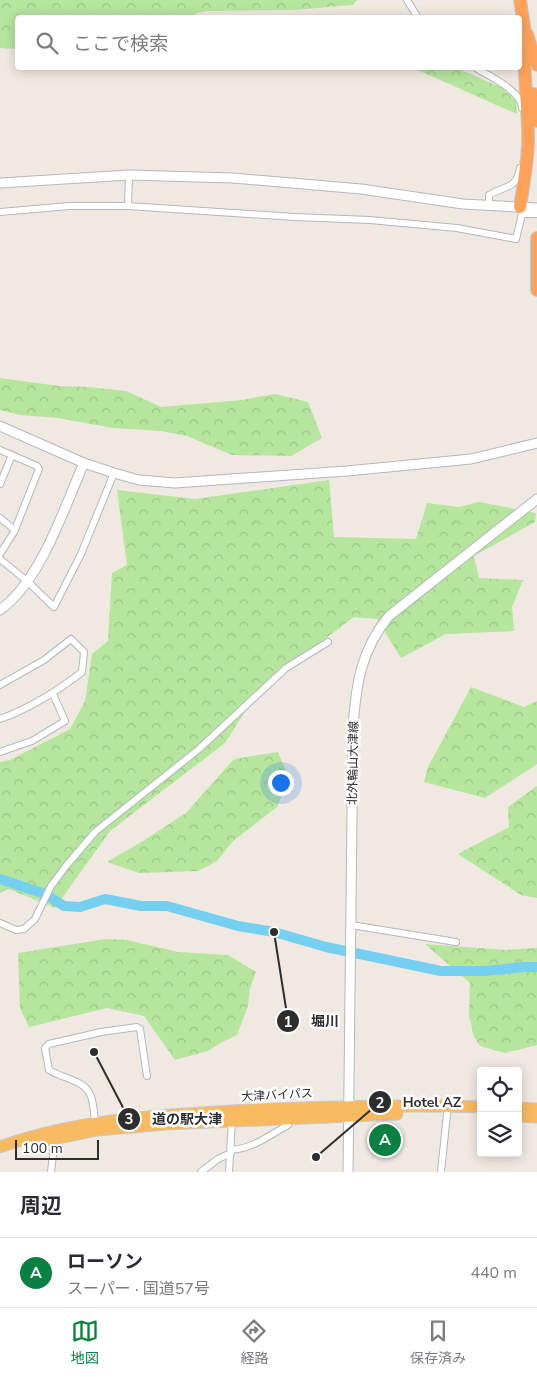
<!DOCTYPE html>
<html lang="ja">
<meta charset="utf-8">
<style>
:root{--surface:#fff;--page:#f7f7f7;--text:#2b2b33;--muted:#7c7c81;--line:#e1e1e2;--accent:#0b8043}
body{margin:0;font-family:"Nunito Sans","Noto Sans JP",sans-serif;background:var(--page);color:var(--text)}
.controls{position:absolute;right:15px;bottom:15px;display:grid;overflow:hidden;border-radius:5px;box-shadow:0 2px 12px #0003}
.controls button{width:45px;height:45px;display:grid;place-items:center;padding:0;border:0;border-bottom:1px solid var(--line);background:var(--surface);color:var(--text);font:25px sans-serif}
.scale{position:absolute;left:15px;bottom:12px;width:84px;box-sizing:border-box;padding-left:5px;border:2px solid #2e2e2e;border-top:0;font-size:14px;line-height:18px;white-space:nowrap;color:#2e2e2e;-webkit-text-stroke:4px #fff;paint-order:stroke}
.you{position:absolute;left:280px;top:782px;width:18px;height:18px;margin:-12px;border:4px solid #fff;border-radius:50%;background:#1a73e8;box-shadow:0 0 0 8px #1a73e833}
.badge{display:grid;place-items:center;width:32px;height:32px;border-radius:50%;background:var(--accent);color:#fff;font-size:16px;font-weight:700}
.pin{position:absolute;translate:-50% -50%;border:2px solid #fff;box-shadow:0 1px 5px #0006}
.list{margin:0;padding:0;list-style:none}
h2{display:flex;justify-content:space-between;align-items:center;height:65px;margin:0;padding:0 20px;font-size:21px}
h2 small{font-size:16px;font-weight:400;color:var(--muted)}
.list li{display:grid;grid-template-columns:32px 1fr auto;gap:15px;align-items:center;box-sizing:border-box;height:70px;padding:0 20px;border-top:1px solid var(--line)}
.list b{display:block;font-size:19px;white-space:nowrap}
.list p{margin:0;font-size:16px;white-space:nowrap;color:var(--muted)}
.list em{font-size:16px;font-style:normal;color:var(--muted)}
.icon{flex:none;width:28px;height:28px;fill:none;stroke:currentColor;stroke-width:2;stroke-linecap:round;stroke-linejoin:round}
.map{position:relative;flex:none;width:537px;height:1172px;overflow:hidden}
.search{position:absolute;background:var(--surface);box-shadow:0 2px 12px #0003;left:15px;right:15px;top:15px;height:55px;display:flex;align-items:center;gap:12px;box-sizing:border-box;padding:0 18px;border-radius:5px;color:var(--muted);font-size:19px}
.sheet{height:135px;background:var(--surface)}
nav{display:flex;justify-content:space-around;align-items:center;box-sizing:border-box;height:70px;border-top:1px solid var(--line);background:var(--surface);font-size:14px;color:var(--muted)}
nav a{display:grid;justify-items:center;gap:2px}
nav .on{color:var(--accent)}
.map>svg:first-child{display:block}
.forest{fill:url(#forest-crowns)}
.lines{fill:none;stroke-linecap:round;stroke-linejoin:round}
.river{stroke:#75cff0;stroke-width:10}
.minor-casing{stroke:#b4b7c1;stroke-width:8}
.tertiary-casing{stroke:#b4b7c1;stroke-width:11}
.secondary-casing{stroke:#b4b7c1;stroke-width:11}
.trunk-casing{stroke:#c9c9c9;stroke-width:13}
.motorway-casing{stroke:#c9c9c9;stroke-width:14}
.minor{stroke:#fff;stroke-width:6}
.tertiary{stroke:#fff;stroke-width:9}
.secondary{stroke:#fff;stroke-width:9}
.trunk{stroke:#f8ba60;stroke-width:11}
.motorway{stroke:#ffa35c;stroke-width:12}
.labels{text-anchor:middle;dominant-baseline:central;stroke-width:5;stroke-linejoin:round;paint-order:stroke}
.street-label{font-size:12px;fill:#2e2e2e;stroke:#fff}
.leader{fill:none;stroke:#2e2e2e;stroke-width:2}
.callout-dot{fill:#2e2e2e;stroke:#fff;stroke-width:2}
.mark-label{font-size:15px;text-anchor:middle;font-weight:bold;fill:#fff}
.callout-label{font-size:14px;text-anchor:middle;font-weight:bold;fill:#2e2e2e;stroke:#fff;stroke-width:5;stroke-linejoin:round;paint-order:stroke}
</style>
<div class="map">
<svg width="537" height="1172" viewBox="0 0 537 1172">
<defs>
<pattern id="forest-crowns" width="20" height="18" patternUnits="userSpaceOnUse" patternTransform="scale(1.25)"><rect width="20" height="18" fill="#b6e59e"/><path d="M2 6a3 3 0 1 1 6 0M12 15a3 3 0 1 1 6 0" fill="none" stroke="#9dc588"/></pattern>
</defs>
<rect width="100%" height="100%" fill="#efe9e1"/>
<g class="forest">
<path d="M 0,0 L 357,0 L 353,5 L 293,10 L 205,11 L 185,17 L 18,18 L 17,49 L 0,48 Z"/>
<path d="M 413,68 L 457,68 L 502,88 L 516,101 L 517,114 Z"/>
<path d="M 0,378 L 59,386 L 88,387 L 126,391 L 161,407 L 242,400 L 275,394 L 308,402 L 322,438 L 291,456 L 232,455 L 187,436 L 161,431 L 113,428 L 58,418 L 20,415 L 0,410 Z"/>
<path d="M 329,480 L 334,537 L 416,539 L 427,503 L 459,507 L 479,502 L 536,513 L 535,522 L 474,556 L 479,578 L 523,580 L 512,607 L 514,631 L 446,634 L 401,658 L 377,619 L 354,617 L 261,687 L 225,743 L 110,831 L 55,908 L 9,889 L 0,893 L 0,762 L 10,760 L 70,729 L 85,701 L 92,654 L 108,641 L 112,573 L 127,565 L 117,490 L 195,499 Z"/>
<path d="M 471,687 L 524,707 L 537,701 L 537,764 L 485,798 L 424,782 L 428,767 Z"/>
<path d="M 278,752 L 289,779 L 277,807 L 233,841 L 217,861 L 198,871 L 139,873 L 107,862 L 143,841 L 186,813 L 234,759 Z"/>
<path d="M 537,786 L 537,898 L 521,895 L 458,854 L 509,827 L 508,807 Z"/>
<path d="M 106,939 L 127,940 L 178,952 L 228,955 L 256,972 L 250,988 L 248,1006 L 237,1035 L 222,1042 L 208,1051 L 175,1060 L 144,1016 L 107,1008 L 29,1027 L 20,1008 L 18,953 Z"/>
<path d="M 425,944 L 505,950 L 537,948 L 537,1045 L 505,1053 L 480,1046 L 474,1037 L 469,1015 L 470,983 Z"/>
</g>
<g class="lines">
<path class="river" d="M 0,879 L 45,894 L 64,906 L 80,907 L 105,899 L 141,906 L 167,906 L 238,926 L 274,932 L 326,947 L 441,971 L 484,971 L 524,967 L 537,967"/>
<g class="minor-casing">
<g id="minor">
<path d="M 407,0 L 418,18"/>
<path d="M 476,68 C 489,76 522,91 522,108"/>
<path d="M 489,205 L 489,195 C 504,186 517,189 520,168"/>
<path d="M 128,206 L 129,175"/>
<path d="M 0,212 L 69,206 L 128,206 L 295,217 L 370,220 L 457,228 L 516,239 L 522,214 L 537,214"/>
<path d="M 0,450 L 37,466 L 39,469 L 14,532 L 0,554"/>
<path d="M 0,484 L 12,455"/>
<path d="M 0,518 L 15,530"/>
<path d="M 0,559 L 27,581 L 54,607 L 81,554 L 114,473"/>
<path d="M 0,685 L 44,660 L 71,639 L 84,652 L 82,672 C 56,692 31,708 0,719"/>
<path d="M 0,752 L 32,741 L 65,721 L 53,694"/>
<path d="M 0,923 L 16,930 L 24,929 L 35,919 L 51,886 L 66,866 L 95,832 L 199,749 L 286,668 L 328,642"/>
<path d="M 351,925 L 456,942"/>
<path d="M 95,1123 C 94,1114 94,1102 90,1094 C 84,1080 61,1078 49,1070 L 45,1048 L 49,1044 L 101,1032 L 137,1027 L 140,1029 L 147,1076"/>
<path d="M 231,1150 C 252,1149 270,1135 288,1125"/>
<path d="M 51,1172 L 55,1138"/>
<path d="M 201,1172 L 218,1159 L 231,1153"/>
<path d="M 229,1172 L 232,1120"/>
<path d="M 441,1172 L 447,1114"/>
</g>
</g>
<g class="tertiary-casing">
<g id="tertiary">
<path d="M 0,183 L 129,175 L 233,178 L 361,189 L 463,204 L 537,208"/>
<path d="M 0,426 L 84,463 L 114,473 L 139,480 L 175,483 L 347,471 L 471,459 L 537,443"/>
<path d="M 0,610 C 42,579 63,510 84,463"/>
</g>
</g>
<g class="secondary-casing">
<path id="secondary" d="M 348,1172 L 353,727 C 356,684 361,650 389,616 L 537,499"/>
</g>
<g class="trunk-casing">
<g id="trunk">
<path d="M 518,1108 L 537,1109"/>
<path d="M 518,1116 L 537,1117"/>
<path d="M 49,1140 L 97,1130 L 166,1124 L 397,1114"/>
<path d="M 0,1147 C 75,1120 152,1116 231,1111 C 314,1107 398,1104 481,1107"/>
</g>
</g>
<g class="motorway-casing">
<g id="motorway">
<path d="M 520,0 L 525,32"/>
<path d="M 527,34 L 537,65"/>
<path d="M 534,94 L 537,121"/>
<path d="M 520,207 C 523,187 527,166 528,145 C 529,105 522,65 524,25"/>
<path d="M 537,238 L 537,290"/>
</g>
</g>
<use href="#minor" class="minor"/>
<use href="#tertiary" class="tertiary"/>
<use href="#secondary" class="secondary"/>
<use href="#trunk" class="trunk"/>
<use href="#motorway" class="motorway"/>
</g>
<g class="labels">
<g class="street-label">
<text transform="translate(353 763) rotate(-89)">北外輪山大津線</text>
<text transform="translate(277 1095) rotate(-3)">大津バイパス</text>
</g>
</g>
<path class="leader" d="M274 932L288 1021M316 1157L380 1102M94 1052L129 1119"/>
<g class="callout-dot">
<circle cx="274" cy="932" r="5"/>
<circle cx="316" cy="1157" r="5"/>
<circle cx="94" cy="1052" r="5"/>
<circle cx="288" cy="1021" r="12"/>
<circle cx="380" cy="1102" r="12"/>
<circle cx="129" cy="1119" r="12"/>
</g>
<g class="mark-label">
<text x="288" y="1027">1</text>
<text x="380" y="1108">2</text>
<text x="129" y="1124">3</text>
</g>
<g class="callout-label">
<text x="325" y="1026">堀川</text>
<text x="432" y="1107">Hotel AZ</text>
<text x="187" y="1124">道の駅大津</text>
</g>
</svg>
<div class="controls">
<button><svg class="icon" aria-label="locate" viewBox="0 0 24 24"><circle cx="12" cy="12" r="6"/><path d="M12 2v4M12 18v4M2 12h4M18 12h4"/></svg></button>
<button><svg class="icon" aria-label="layers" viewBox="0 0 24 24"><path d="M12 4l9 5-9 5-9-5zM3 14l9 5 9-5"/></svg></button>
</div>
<div class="scale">100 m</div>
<div class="you"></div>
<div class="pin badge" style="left:385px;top:1140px">A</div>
<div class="search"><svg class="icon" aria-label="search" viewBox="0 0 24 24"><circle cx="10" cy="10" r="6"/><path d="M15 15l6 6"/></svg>ここで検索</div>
</div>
<section class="sheet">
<h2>周辺<small></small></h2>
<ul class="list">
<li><span class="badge">A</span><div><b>ローソン</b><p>スーパー · 国道57号</p></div><em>440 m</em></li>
</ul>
</section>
<nav>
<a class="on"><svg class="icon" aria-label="map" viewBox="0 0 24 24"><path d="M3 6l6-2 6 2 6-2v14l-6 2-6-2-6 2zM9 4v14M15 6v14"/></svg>地図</a>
<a><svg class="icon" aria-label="directions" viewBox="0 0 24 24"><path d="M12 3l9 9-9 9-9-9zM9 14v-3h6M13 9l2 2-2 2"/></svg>経路</a>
<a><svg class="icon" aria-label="saved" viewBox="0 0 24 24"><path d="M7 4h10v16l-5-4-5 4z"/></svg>保存済み</a>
</nav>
